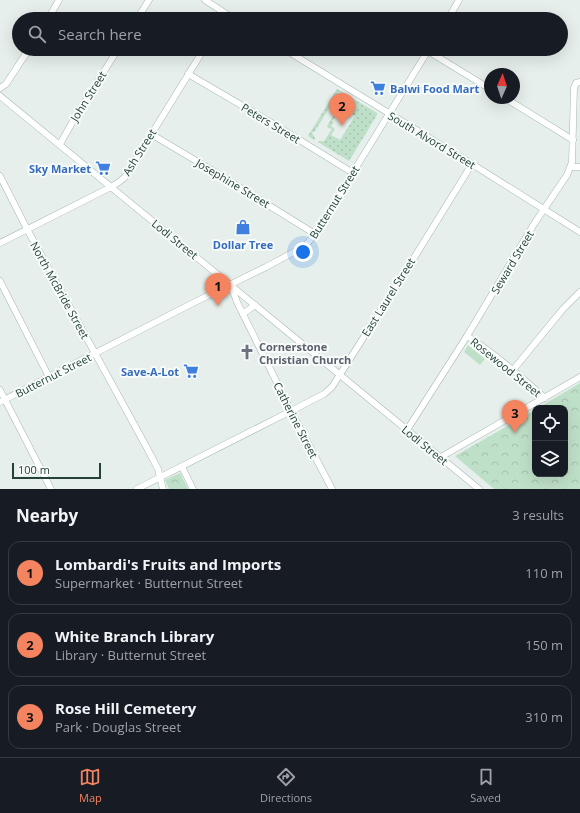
<!DOCTYPE html>
<meta charset="utf-8">
<style>
:root{--surface:#171b24;--page:#242831;--text:#f1f3f6;--muted:#9ea1a6;--line:#363941;--accent:#f4845f}
body{margin:0;font-family:"Open Sans",sans-serif;background:var(--page);color:var(--text)}
.controls{position:absolute;right:12px;bottom:12px;display:grid;overflow:hidden;border-radius:8px;box-shadow:0 4px 16px #0002}
.controls button{width:36px;height:36px;display:grid;place-items:center;padding:0;border:0;border-bottom:1px solid var(--line);background:var(--surface);color:var(--text);font:20px sans-serif}
.compass{position:absolute;left:484px;top:68px;width:36px;height:36px;border-radius:50%;background:var(--surface);box-shadow:0 4px 16px #0002;rotate:3deg}
.scale{position:absolute;left:12px;bottom:10px;width:89px;box-sizing:border-box;padding-left:4px;border:2px solid #24423a;border-top:0;font-size:11px;line-height:14px;white-space:nowrap;color:#24423a;-webkit-text-stroke:3px #f7fbf9;paint-order:stroke}
.you{position:absolute;left:303px;top:252px;width:14px;height:14px;margin:-10px;border:3px solid #fff;border-radius:50%;background:#1a73e8;box-shadow:0 0 0 6px #1a73e833}
.badge{display:grid;place-items:center;width:26px;height:26px;border-radius:50%;background:var(--accent);color:#111;font-size:13px;font-weight:700}
.pin{position:absolute;translate:-50% -33px;filter:drop-shadow(0 1px 2px #0008)}
.pin::after{content:'';position:absolute;top:21px;width:14px;height:12px;background:inherit;clip-path:polygon(0 0,100% 0,50% 100%)}
.list{margin:0;padding:0;list-style:none}
h2{display:flex;justify-content:space-between;align-items:center;height:52px;margin:0;padding:0 16px;font-size:17px}
h2 small{font-size:13px;font-weight:400;color:var(--muted)}
.list li{display:grid;grid-template-columns:26px 1fr auto;gap:12px;align-items:center;box-sizing:border-box;height:64px;margin:0 8px 8px;padding:0 8px;border:1px solid var(--line);border-radius:12px}
.list b{display:block;font-size:15px;white-space:nowrap}
.list p{margin:0;font-size:13px;white-space:nowrap;color:var(--muted)}
.list em{font-size:13px;font-style:normal;color:var(--muted)}
.icon{flex:none;width:22px;height:22px;fill:none;stroke:currentColor;stroke-width:2;stroke-linecap:round;stroke-linejoin:round}
.map{position:relative;flex:none;width:580px;height:489px;overflow:hidden}
.search{position:absolute;background:var(--surface);box-shadow:0 4px 16px #0002;left:12px;right:12px;top:12px;height:44px;display:flex;align-items:center;gap:10px;box-sizing:border-box;padding:0 14px;border-radius:22px;color:var(--muted);font-size:15px}
.sheet{height:268px;background:var(--surface)}
nav{display:flex;justify-content:space-around;align-items:center;box-sizing:border-box;height:56px;border-top:1px solid var(--line);background:var(--surface);font-size:11px;color:var(--muted)}
nav a{display:grid;justify-items:center;gap:2px}
nav .on{color:var(--accent)}
.map>svg:first-child{display:block}
.grass{fill:url(#grass-dots)}
.park{fill:url(#park-crowns)}
.garden{fill:#bfe0c8}
.lines{fill:none;stroke-linecap:round;stroke-linejoin:round}
.minor-casing{stroke:#a8b8b2;stroke-width:7}
.minor{stroke:#fff;stroke-width:6}
.labels{text-anchor:middle;dominant-baseline:central;stroke-width:4;stroke-linejoin:round;paint-order:stroke}
.shop-label{font-size:11px;font-weight:bold;fill:#366cbe;stroke:#f7fbf9;text-anchor:end}
.street-label{font-size:11px;fill:#24423a;stroke:#f7fbf9}
.worship-label{font-size:11px;font-weight:bold;fill:#5b616d;stroke:#f7fbf9;text-anchor:start}
</style>
<div class="map">
<svg width="580" height="489" viewBox="0 0 580 489">
<defs>
<pattern id="grass-dots" width="8" height="8" patternUnits="userSpaceOnUse"><rect width="8" height="8" fill="#bfe0c8"/><path d="M2 2h.1M6 6h.1" fill="none" stroke="#a4c1ad" stroke-width="1.8" stroke-linecap="round"/></pattern>
<pattern id="park-crowns" width="20" height="18" patternUnits="userSpaceOnUse"><rect width="20" height="18" fill="#bfe0c8"/><path d="M2 6a3 3 0 1 1 6 0M12 15a3 3 0 1 1 6 0" fill="none" stroke="#a4c1ad"/></pattern>
</defs>
<rect width="100%" height="100%" fill="#e6efeb"/>
<g class="grass">
<path d="M 337,89 L 349,96 L 348,97 L 339,92 L 315,131 L 312,133 L 315,138 L 314,140 L 308,136 Z"/>
<path d="M 352,98 L 377,113 L 377,115 L 349,161 L 318,142 L 319,141 L 324,141 L 332,129 L 328,128 L 327,126 L 334,115 L 335,116 L 332,121 L 334,122 L 331,126 L 335,129 L 331,135 L 340,140 L 355,116 L 345,110 Z"/>
</g>
<g class="park">
<path d="M 580,383 L 580,489 L 494,489 L 455,456 L 535,410 L 535,474 L 565,474 L 565,408 L 538,408 Z"/>
<path d="M 180,473 L 188,489 L 169,489 L 165,480 Z"/>
</g>
<path class="garden" d="M 468,345 L 485,359 L 480,365 L 464,352 Z"/>
<g class="lines">
<g class="minor-casing">
<g id="minor">
<path d="M 205,0 L 234,19"/>
<path d="M 48,19 L 59,0"/>
<path d="M 137,19 L 149,0"/>
<path d="M 448,19 L 459,0"/>
<path d="M 284,49 L 472,164 L 580,232"/>
<path d="M 428,51 L 490,89"/>
<path d="M 188,74 L 272,123 L 353,173"/>
<path d="M 0,88 L 6,84 L 29,49"/>
<path d="M 0,96 L 479,489"/>
<path d="M 505,98 L 573,140"/>
<path d="M 151,134 L 215,172 L 315,234"/>
<path d="M 60,144 L 76,116 L 118,49"/>
<path d="M 571,167 L 580,167"/>
<path d="M 0,176 L 27,229 L 147,448 L 158,469 L 163,489"/>
<path d="M 0,243 L 111,187 L 119,182 L 125,177 L 204,49"/>
<path d="M 0,281 L 49,377"/>
<path d="M 231,286 L 237,302 L 291,411 L 332,489"/>
<path d="M 243,314 L 255,305"/>
<path d="M 467,336 C 495,354 520,376 545,398"/>
<path d="M 513,370 L 563,309 L 580,292"/>
<path d="M 0,390 L 51,489"/>
<path d="M 0,402 L 191,304 L 266,267 L 305,246 L 315,234 L 429,49"/>
<path d="M 407,430 L 467,336 L 534,224 L 567,175 L 572,162 L 574,88 L 576,83 L 580,82"/>
<path d="M 441,457 L 580,377"/>
<path d="M 182,467 L 193,489"/>
<path d="M 137,489 L 291,411 L 324,394 L 332,387 L 409,266 L 472,164"/>
</g>
</g>
<use href="#minor" class="minor"/>
</g>
<defs>
<g id="supermarket-bare" transform="scale(1.2)"><path d="M-6-5.5h2.5l.6 2H6L4.5 2H-2.5L-4.4-4H-6ZM-1.5 3.2a1.3 1.3 0 1 0 .1 0ZM3 3.2a1.3 1.3 0 1 0 .1 0Z" fill="#3f7fe0" stroke="#f7fbf9" stroke-width="2.5" paint-order="stroke"/></g>
<g id="shop-bare" transform="scale(1.2)"><path d="M-5-2.5h2.3a2.7 3.5 0 0 1 5.4 0H5L5.5 6h-11ZM-1.5-2.5h3a1.5 2.3 0 0 0-3 0Z" fill="#3f7fe0" stroke="#f7fbf9" stroke-width="2.5" paint-order="stroke"/></g>
<g id="church-bare" transform="scale(1.2)"><path d="M-1.2-6h2.4v3.5h3.3v2.4h-3.3V6h-2.4V-.1h-3.3v-2.4h3.3Z" fill="#6b7280" stroke="#f7fbf9" stroke-width="2.5" paint-order="stroke"/></g>
</defs>
<g fill-rule="evenodd">
<use href="#supermarket-bare" x="378" y="88"/>
<use href="#supermarket-bare" x="103" y="168"/>
<use href="#shop-bare" x="243" y="227"/>
<use href="#church-bare" x="247" y="352"/>
<use href="#supermarket-bare" x="191" y="371"/>
</g>
<g class="labels">
<g class="shop-label">
<text x="390" y="88" text-anchor="start">Balwi Food Mart</text>
<text x="91" y="168">Sky Market</text>
<text x="243" y="244" text-anchor="middle">Dollar Tree</text>
<text x="179" y="371">Save-A-Lot</text>
</g>
<g class="street-label">
<text transform="translate(88 96) rotate(-58)">John Street</text>
<text transform="translate(271 123) rotate(31)">Peters Street</text>
<text transform="translate(432 140) rotate(31)">South Alvord Street</text>
<text transform="translate(139 152) rotate(-58)">Ash Street</text>
<text transform="translate(233 183) rotate(31)">Josephine Street</text>
<text transform="translate(334 202) rotate(-58)">Butternut Street</text>
<text transform="translate(175 239) rotate(39)">Lodi Street</text>
<text transform="translate(512 262) rotate(-59)">Seward Street</text>
<text transform="translate(60 290) rotate(61)">North McBride Street</text>
<text transform="translate(388 297) rotate(-58)">East Laurel Street</text>
<text transform="translate(506 367) rotate(39)">Rosewood Street</text>
<text transform="translate(53 375) rotate(-27)">Butternut Street</text>
<text transform="translate(296 420) rotate(63)">Catherine Street</text>
<text transform="translate(425 445) rotate(39)">Lodi Street</text>
</g>
<g class="worship-label">
<text x="259" y="346">Cornerstone<tspan x="259" dy="13">Christian Church</tspan></text>
</g>
</g>
</svg>
<div class="controls">
<button><svg class="icon" aria-label="locate" viewBox="0 0 24 24"><circle cx="12" cy="12" r="6"/><path d="M12 2v4M12 18v4M2 12h4M18 12h4"/></svg></button>
<button><svg class="icon" aria-label="layers" viewBox="0 0 24 24"><path d="M12 4l9 5-9 5-9-5zM3 14l9 5 9-5"/></svg></button>
</div>
<svg class="compass" viewBox="-18 -18 36 36"><path d="M0-13l5 13h-10z" fill="#e53935"/><path d="M0 13l5-13h-10z" fill="#9ea1a6"/></svg>
<div class="scale">100 m</div>
<div class="you"></div>
<div class="pin badge" style="left:218px;top:306px">1</div>
<div class="pin badge" style="left:342px;top:126px">2</div>
<div class="pin badge" style="left:515px;top:433px">3</div>
<div class="search"><svg class="icon" aria-label="search" viewBox="0 0 24 24"><circle cx="10" cy="10" r="6"/><path d="M15 15l6 6"/></svg>Search here</div>
</div>
<section class="sheet">
<h2>Nearby<small>3 results</small></h2>
<ul class="list">
<li><span class="badge">1</span><div><b>Lombardi's Fruits and Imports</b><p>Supermarket · Butternut Street</p></div><em>110 m</em></li>
<li><span class="badge">2</span><div><b>White Branch Library</b><p>Library · Butternut Street</p></div><em>150 m</em></li>
<li><span class="badge">3</span><div><b>Rose Hill Cemetery</b><p>Park · Douglas Street</p></div><em>310 m</em></li>
</ul>
</section>
<nav>
<a class="on"><svg class="icon" aria-label="map" viewBox="0 0 24 24"><path d="M3 6l6-2 6 2 6-2v14l-6 2-6-2-6 2zM9 4v14M15 6v14"/></svg>Map</a>
<a><svg class="icon" aria-label="directions" viewBox="0 0 24 24"><path d="M12 3l9 9-9 9-9-9zM9 14v-3h6M13 9l2 2-2 2"/></svg>Directions</a>
<a><svg class="icon" aria-label="saved" viewBox="0 0 24 24"><path d="M7 4h10v16l-5-4-5 4z"/></svg>Saved</a>
</nav>
